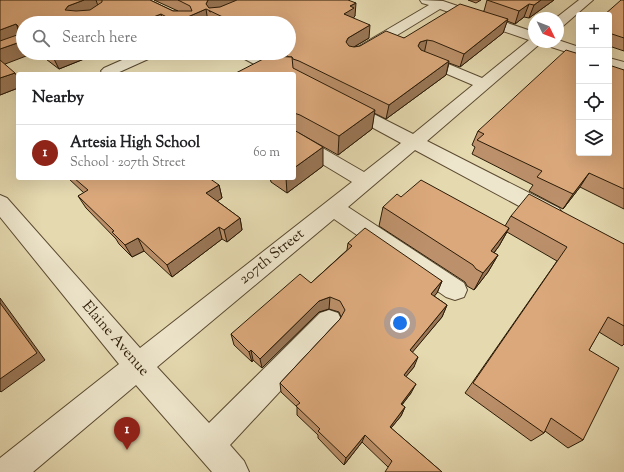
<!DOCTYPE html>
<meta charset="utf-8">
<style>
:root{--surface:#fff;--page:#f6f6f6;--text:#202124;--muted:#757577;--line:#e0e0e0;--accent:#8f2418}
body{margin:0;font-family:"Sorts Mill Goudy",serif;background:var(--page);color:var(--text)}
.controls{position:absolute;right:12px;top:12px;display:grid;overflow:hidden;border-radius:4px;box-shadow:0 4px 16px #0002}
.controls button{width:36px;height:36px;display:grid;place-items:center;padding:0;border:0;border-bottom:1px solid var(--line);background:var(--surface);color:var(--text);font:20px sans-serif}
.compass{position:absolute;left:528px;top:12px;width:36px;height:36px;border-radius:50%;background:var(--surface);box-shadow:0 4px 16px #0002;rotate:133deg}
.you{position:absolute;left:400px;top:323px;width:14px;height:14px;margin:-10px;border:3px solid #fff;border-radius:50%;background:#1a73e8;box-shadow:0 0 0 6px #1a73e833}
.badge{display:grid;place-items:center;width:26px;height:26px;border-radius:50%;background:var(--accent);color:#fff;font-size:13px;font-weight:700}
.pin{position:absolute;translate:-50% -33px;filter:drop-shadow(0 1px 2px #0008)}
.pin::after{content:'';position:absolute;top:21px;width:14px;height:12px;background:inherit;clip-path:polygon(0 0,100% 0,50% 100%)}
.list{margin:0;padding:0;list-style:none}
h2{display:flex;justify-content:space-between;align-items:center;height:52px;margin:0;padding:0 16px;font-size:17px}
h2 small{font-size:13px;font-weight:400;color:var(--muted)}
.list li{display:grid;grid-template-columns:26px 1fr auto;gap:12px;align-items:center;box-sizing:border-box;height:56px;padding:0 16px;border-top:1px solid var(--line)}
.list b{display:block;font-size:15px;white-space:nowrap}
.list p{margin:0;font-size:13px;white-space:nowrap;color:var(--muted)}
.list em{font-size:13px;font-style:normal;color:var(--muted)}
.icon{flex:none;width:22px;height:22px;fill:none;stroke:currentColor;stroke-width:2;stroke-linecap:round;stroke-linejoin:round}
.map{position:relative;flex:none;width:624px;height:472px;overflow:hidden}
.search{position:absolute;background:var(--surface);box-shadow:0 4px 16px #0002;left:16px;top:16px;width:280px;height:44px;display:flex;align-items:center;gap:10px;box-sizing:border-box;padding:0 14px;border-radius:22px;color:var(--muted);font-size:15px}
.panel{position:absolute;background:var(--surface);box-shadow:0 4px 16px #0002;left:16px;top:72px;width:280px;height:108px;border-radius:4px}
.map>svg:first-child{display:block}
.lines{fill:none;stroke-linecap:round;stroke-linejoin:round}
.minor-casing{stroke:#5a4a31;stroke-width:2}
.minor{fill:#eee6cc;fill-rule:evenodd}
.wall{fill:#bb906a;stroke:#2b1b07}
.shaded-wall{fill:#997656;stroke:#2b1b07}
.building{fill:#daa87b;stroke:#2b1b07}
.labels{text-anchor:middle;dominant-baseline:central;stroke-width:3;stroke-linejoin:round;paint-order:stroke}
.street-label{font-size:15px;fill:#2b1b07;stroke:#eee6cc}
</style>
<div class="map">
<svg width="624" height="472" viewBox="0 0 624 472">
<rect width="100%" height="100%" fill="#e5d9b0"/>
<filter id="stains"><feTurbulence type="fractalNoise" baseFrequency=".005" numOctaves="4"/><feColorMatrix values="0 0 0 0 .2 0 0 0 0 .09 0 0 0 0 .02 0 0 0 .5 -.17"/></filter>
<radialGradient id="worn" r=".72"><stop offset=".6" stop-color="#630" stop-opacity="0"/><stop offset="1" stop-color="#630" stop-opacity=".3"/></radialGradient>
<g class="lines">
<g class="minor-casing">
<g id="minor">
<path d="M 420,0 L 443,1 L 534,32 L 534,42 L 542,42 L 427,141 L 559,208 L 563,214 L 559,220 L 552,222 L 545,220 L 415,150 L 348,207 L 464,283 L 467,290 L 464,297 L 455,300 L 446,297 L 334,219 L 157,367 L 209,423 L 320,313 L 329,310 L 338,313 L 342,321 L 338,329 L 230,445 L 244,461 L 249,472 L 212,472 L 136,385 L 33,472 L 0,472 L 0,458 L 119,364 L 0,217 L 0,195 L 7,198 L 140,348 L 352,182 L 294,147 L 294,133 L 300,135 L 364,172 L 401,143 L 294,85 L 294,74 L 299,76 L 413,134 L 473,85 L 419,62 L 417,59 L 419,56 L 424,55 L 429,56 L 482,78 L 529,40 L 440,9 L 371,51 L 366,52 L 361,51 L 359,48 L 361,45 L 429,5 L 422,3 Z"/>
<path d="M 579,0 L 593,0 L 563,26 L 558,27 L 558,18 L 556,18 Z"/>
<path d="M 558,40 L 579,47 L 579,56 L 545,45 L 543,42 L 558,42 Z"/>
<path d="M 138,53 L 157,53 L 155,56 L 115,74 L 103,74 L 101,71 L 104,68 Z"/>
<path d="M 237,53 L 255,53 L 289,71 L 292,74 L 273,74 L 239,56 Z"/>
<path d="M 609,58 L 624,62 L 624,72 L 609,67 Z"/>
</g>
</g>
<use href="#minor" class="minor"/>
</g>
<g class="wall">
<path d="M 0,0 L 150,0 L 173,11 L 178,11 L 154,0 L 348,0 L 355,16 L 353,18 L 369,38 L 354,47 L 404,38 L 484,11 L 487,0 L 554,0 L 529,18 L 524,17 L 515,24 L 507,21 L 503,33 L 460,67 L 449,63 L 446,75 L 386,119 L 374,113 L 372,129 L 338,155 L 299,133 L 323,166 L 287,193 L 271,182 L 270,178 L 294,178 L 294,74 L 279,56 L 271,53 L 289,53 L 289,23 L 210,23 L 208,22 L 206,23 L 23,23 L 5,64 L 18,88 L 0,95 Z"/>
<path d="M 468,0 L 481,0 L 476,3 Z"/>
<path d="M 624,0 L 624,51 L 609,46 L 609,15 Z"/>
<path d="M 38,53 L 99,53 L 59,69 Z"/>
<path d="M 624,70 L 624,209 L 580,187 L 563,209 L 529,191 L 533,185 L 472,154 L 475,147 L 472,145 L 478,131 Z"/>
<path d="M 68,178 L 178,178 L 219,185 L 222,198 L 217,201 L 240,218 L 242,230 L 227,242 L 222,239 L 172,277 L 144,251 L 132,257 L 119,244 L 116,239 L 86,208 L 78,196 L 84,193 Z"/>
<path d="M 401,197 L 505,226 L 511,216 L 624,244 L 624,344 L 622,346 L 599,332 L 589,350 L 583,440 L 568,448 L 545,431 L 544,433 L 531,441 L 465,393 L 557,261 L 507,232 L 499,246 L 494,253 L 498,255 L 488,272 L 474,290 L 467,286 L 465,282 L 379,226 L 383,207 Z"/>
<path d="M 348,243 L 442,281 L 437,293 L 434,296 L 447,305 L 442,317 L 412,352 L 414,367 L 406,376 L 411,393 L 402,405 L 405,407 L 401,416 L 391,428 L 442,472 L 388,467 L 362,442 L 344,465 L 318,438 L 318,435 L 297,415 L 297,407 L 281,392 L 280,383 L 340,319 L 341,317 L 339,312 L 329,309 L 319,312 L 262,368 L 253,360 L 252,362 L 234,345 L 231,334 L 311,283 L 347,250 Z"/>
</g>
<g class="shaded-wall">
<path d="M 84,0 L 96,0 L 99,9 L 73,19 L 65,10 L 68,6 Z"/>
<path d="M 208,0 L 239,0 L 210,12 L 206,4 Z"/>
<path d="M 541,0 L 554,0 L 529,18 L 534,5 Z"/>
<path d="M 356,3 L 355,16 L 354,17 L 353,21 L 344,14 L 350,6 Z"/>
<path d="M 529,4 L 524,17 L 515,24 L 519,11 Z"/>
<path d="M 206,9 L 208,22 L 206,23 L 176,23 L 176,22 Z"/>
<path d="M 161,14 L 163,23 L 138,23 Z"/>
<path d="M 231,18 L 232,23 L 228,23 L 227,19 Z"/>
<path d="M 508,19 L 503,33 L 460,67 L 464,54 Z"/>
<path d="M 16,24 L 23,38 L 0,46 L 0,30 Z"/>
<path d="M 370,25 L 369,38 L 347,51 L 346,42 L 348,38 Z"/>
<path d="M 427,40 L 424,54 L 418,46 L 420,42 Z"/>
<path d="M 23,41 L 23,53 L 34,53 L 0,66 L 0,49 Z"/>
<path d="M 58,53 L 99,53 L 59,69 L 52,55 Z"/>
<path d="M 449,61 L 446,75 L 386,119 L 389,105 Z"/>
<path d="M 15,73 L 18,78 L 18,88 L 0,95 L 0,78 Z"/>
<path d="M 375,110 L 372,129 L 338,155 L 339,136 Z"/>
<path d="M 323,147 L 323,166 L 287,193 L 286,178 L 294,178 L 294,168 Z"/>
<path d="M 589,173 L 580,187 L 563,209 L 573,194 Z"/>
<path d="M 219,185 L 222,198 L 210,206 L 206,193 Z"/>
<path d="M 240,218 L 242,230 L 227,242 L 224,230 Z"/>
<path d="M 219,227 L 222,239 L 172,277 L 167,265 Z"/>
<path d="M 509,228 L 499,246 L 482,268 L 491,251 Z"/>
<path d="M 138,238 L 144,251 L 132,257 L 125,245 Z"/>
<path d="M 498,255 L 488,272 L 474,290 L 483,273 Z"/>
<path d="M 442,281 L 437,293 L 426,306 L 431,294 Z"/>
<path d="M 330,297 L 329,309 L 319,312 L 262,368 L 260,359 L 319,301 Z"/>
<path d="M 0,298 L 45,360 L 1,392 L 0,391 Z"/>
<path d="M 447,305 L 442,317 L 406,360 L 410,350 Z"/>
<path d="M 251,350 L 253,360 L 252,362 L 249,352 Z"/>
<path d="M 418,357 L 414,367 L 400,384 L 404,375 Z"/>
<path d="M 416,384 L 411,393 L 396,412 L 401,404 Z"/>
<path d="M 405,407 L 401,416 L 386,434 L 390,427 Z"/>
<path d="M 365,435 L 362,442 L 344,465 L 346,458 Z"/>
</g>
<g class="building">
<path d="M 0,0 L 84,0 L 68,6 L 65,10 L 76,11 L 90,10 L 102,2 L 102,0 L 150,0 L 173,11 L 192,11 L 190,6 L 178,0 L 208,0 L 206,4 L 209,8 L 220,7 L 237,0 L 348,0 L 356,3 L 350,6 L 354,8 L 344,14 L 370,25 L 348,38 L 346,42 L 349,46 L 354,47 L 360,46 L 386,31 L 404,38 L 460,4 L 508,19 L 464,54 L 433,41 L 427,40 L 420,42 L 418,46 L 421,50 L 449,61 L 389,105 L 299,61 L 293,59 L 292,57 L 289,57 L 283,53 L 289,53 L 289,50 L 291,49 L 289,48 L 289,23 L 242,23 L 231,18 L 227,19 L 206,9 L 176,22 L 161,14 L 138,23 L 23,23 L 23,41 L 0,49 L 0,41 L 17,35 L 18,26 L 16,24 L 0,30 Z"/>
<path d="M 487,0 L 541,0 L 534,5 L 529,4 L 519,11 Z"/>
<path d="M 621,0 L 624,0 L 624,38 L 609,33 L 609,15 L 604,15 Z"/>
<path d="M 566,50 L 579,54 L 579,153 L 609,153 L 609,65 L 624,70 L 624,189 L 589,173 L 573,194 L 537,177 L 542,171 L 477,140 L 484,134 L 478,131 Z"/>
<path d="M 49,53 L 58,53 L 52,55 Z"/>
<path d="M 269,56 L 292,57 L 293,68 L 375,110 L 339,136 L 300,115 L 294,113 L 294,74 L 234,74 Z"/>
<path d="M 0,60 L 15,73 L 0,78 Z"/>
<path d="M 294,130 L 323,147 L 294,168 Z"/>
<path d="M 74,178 L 178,178 L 179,179 L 180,178 L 209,178 L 219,185 L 206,193 L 240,218 L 224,230 L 219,227 L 167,265 L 138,238 L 125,245 L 112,232 L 114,231 L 78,196 L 88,190 Z"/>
<path d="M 421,180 L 509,228 L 491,251 L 498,255 L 483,273 L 476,269 L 473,265 L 383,207 L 397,194 L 401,197 Z"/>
<path d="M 529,194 L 624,244 L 624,326 L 608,317 L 589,350 L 619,368 L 583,440 L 551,418 L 544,433 L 473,383 L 567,247 L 511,216 Z"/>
<path d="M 365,228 L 442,281 L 431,294 L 447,305 L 410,350 L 418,357 L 404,375 L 416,384 L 401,404 L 405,407 L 390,427 L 442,472 L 385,472 L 392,461 L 365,435 L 346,458 L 318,431 L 320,429 L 296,406 L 300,403 L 280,383 L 340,319 L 345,310 L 340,301 L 330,297 L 319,301 L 260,359 L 251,350 L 249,352 L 231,334 L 300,274 L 311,283 L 352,246 L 348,243 Z"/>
<path d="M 0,303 L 37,353 L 0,379 Z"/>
</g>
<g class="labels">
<g class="street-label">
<text transform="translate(272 257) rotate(-39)">207th Street</text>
<text transform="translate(115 339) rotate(49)">Elaine Avenue</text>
</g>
</g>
<rect width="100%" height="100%" filter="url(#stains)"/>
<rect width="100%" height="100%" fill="url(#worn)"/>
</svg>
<div class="controls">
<button>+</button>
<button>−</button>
<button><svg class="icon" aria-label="locate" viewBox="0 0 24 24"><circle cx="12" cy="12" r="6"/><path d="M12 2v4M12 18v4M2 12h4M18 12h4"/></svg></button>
<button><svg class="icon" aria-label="layers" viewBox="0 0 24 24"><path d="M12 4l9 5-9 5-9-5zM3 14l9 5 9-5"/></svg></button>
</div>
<svg class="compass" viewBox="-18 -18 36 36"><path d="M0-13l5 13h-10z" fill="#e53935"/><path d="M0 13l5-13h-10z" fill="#757577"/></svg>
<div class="you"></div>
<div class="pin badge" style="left:127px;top:450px">1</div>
<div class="search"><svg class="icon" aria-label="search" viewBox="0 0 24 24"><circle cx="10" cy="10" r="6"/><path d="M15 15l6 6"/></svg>Search here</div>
<section class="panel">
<h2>Nearby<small></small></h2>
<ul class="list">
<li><span class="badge">1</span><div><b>Artesia High School</b><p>School · 207th Street</p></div><em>60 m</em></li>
</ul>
</section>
</div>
